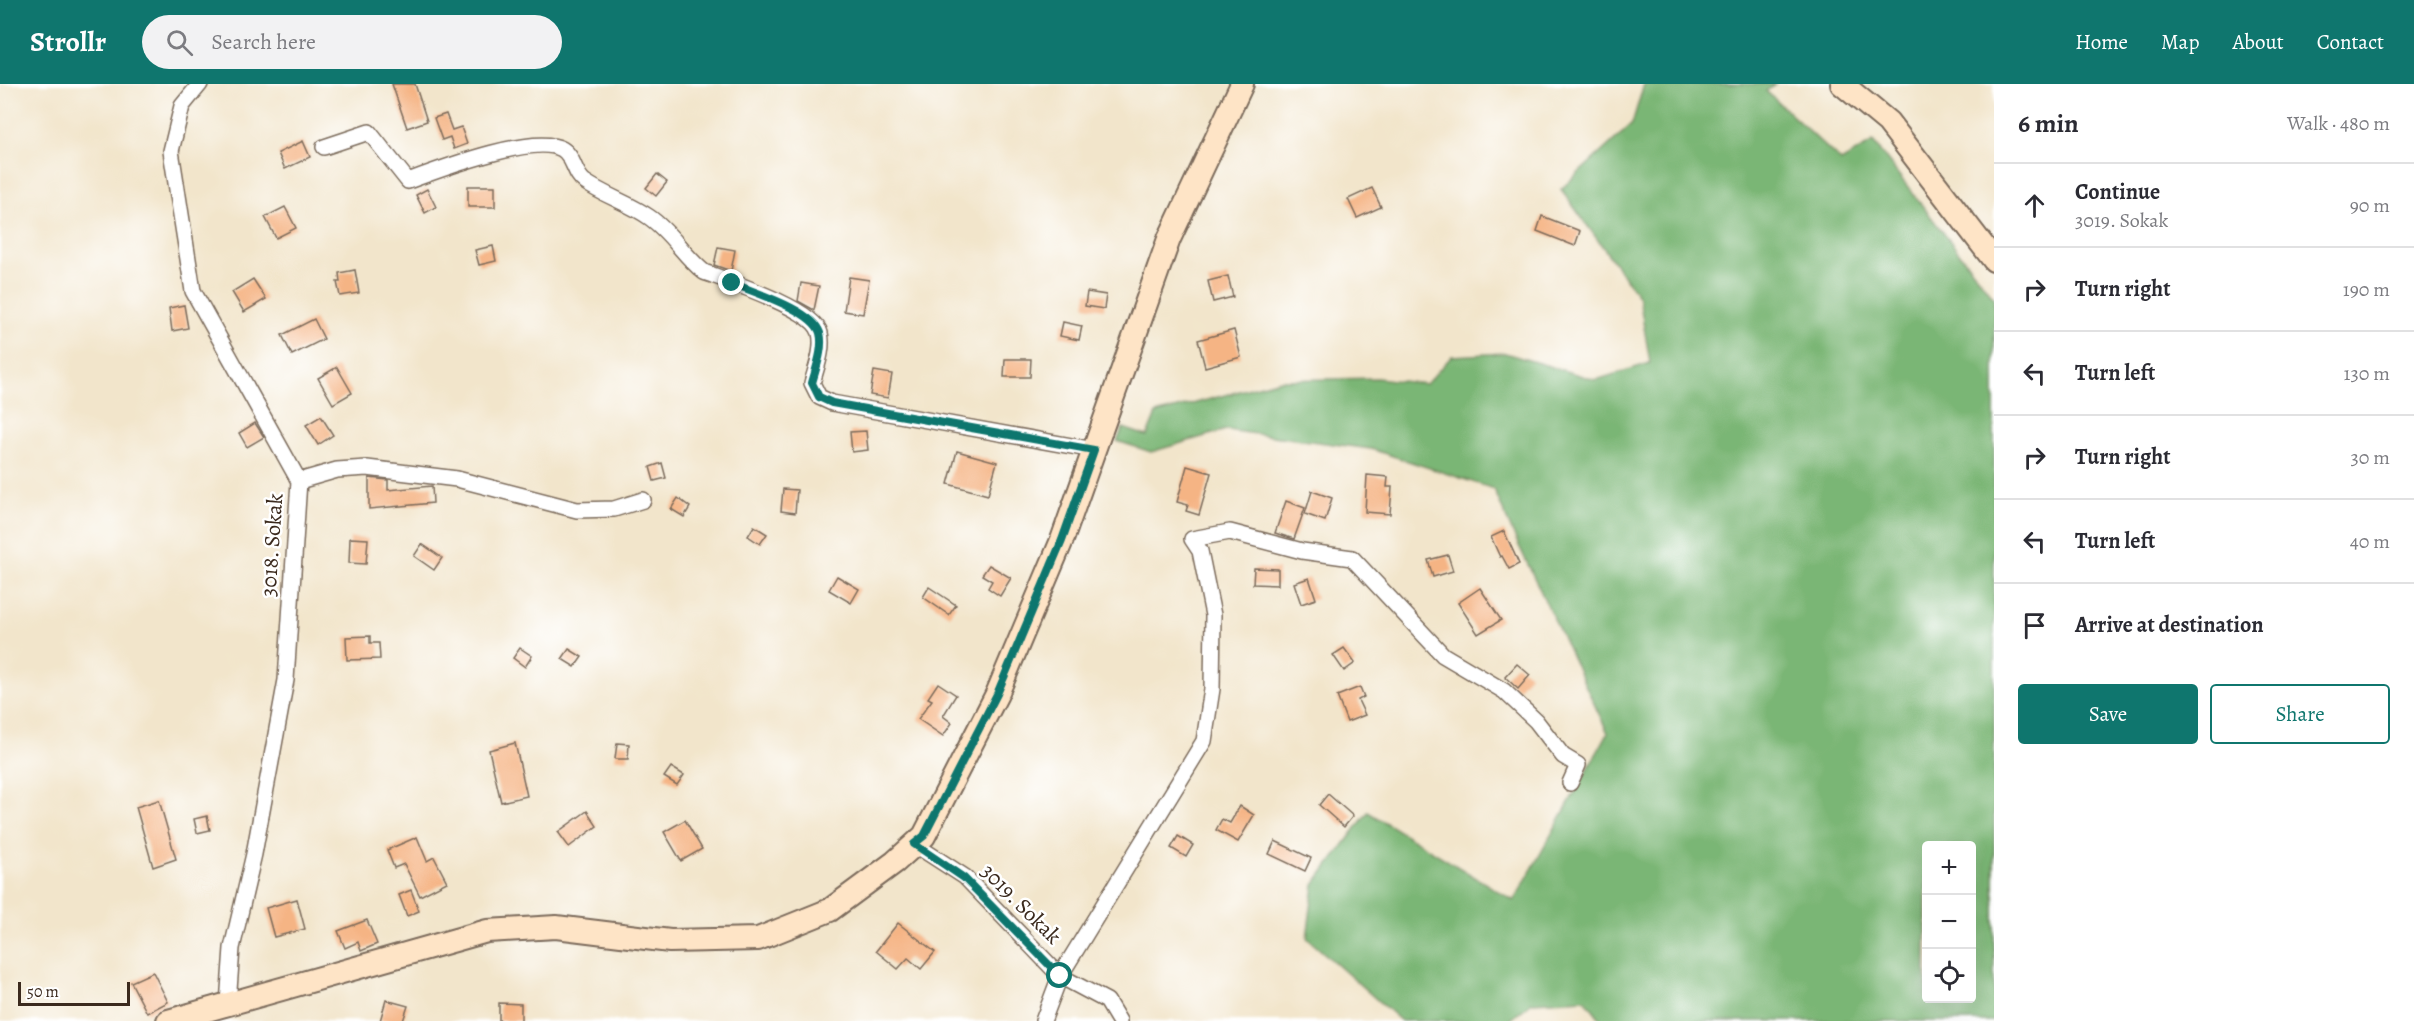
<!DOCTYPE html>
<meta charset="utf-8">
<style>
:root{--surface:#fff;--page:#f2f2f3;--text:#2b2b33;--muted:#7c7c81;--line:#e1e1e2;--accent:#0f766e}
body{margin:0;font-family:Alegreya,serif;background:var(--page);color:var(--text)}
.controls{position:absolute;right:18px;bottom:18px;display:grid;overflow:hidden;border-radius:6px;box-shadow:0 6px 24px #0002}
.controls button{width:54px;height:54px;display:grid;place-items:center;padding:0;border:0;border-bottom:2px solid var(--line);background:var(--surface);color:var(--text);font:30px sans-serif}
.scale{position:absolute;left:18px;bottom:15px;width:112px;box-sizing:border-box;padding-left:6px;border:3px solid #3b2a1e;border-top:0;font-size:16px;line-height:21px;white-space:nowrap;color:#3b2a1e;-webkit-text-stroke:4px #fff;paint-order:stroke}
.stop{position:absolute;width:18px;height:18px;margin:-14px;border:4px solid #0f766e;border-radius:50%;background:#fff}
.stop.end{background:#0f766e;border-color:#fff;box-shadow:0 2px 6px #0008}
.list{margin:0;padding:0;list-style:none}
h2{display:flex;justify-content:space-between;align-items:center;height:78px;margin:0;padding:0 24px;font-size:26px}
h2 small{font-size:20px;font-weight:400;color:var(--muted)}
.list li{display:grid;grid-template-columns:39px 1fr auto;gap:18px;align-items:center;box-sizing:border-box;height:84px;padding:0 24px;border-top:2px solid var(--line)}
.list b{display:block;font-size:22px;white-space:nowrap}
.list p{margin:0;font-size:20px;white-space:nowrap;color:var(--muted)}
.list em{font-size:20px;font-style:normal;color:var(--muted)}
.actions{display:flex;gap:12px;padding:18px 24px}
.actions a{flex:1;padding:14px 0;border:2px solid var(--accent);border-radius:6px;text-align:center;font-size:21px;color:var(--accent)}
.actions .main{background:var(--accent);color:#fff}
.icon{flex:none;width:33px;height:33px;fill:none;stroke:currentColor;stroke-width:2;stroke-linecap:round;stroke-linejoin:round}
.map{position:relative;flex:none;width:1994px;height:937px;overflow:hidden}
header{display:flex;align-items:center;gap:36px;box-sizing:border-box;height:84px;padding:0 30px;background:var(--accent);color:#fff}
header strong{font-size:28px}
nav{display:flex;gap:33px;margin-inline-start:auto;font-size:21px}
.search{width:420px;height:54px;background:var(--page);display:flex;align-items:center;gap:15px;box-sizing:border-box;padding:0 21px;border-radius:33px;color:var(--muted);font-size:22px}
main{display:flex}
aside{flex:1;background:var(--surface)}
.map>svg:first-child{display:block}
.forest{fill:#7ab675;stroke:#5a704a;stroke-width:1.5;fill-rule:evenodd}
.building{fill:#f5b484}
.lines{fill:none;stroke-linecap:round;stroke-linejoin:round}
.street-casing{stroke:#7b6b5b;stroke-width:18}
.secondary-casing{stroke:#7b6b5b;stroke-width:26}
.street{stroke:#fff;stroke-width:15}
.secondary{stroke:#fee4c6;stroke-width:22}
.route{stroke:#0f766e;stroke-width:8}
.labels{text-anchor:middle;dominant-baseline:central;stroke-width:5;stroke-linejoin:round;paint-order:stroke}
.street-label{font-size:22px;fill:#3b2a1e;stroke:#fff}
</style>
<header>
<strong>Strollr</strong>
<div class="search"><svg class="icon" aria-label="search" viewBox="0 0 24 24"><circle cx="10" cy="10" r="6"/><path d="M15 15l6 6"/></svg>Search here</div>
<nav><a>Home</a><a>Map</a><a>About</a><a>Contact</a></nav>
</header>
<main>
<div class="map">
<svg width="1994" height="937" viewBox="0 0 1994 937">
<rect width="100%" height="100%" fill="#fff"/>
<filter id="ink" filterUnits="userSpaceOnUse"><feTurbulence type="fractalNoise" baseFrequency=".0167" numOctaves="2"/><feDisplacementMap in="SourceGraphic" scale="12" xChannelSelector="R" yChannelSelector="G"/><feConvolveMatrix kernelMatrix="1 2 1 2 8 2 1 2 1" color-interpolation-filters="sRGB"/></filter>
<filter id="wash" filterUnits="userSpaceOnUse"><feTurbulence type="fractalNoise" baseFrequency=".008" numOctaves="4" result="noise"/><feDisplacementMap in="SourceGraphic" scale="24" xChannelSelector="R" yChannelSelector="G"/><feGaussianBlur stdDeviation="1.35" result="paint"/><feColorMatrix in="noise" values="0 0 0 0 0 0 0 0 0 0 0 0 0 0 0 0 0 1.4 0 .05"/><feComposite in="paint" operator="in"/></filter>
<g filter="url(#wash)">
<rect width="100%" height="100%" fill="#f2e5cb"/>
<path class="forest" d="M 1644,0 L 1776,0 L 1766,7 L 1841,77 L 1873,58 L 1994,214 L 1994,937 L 1602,937 L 1585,915 L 1532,918 L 1509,937 L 1401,937 L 1307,854 L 1314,801 L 1368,728 L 1514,817 L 1608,649 L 1511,445 L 1494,405 L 1371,365 L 1226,346 L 1151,368 L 1117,357 L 1123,344 L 1147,352 L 1156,330 L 1280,296 L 1377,294 L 1426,300 L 1452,272 L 1505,269 L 1596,296 L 1650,279 L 1639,213 L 1561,105 L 1632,40 ZM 1926,762 L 1972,762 L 1972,914 L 1926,914 Z"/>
<g id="blocks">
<g class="building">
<path d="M 392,0 L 415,0 L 427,37 L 407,44 Z"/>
<path d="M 446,30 L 452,46 L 461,43 L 467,60 L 454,65 L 450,53 L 442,56 L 434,34 Z"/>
<path d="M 303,57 L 310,73 L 285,85 L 278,69 Z"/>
<path d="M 657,90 L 667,98 L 656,112 L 646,104 Z"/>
<rect x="468" y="102" width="27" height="21"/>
<path d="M 1372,104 L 1381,123 L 1357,134 L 1348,115 Z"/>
<path d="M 427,105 L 436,123 L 425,129 L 416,111 Z"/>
<path d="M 285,123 L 296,144 L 276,154 L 265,133 Z"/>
<path d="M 1542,132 L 1580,147 L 1575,162 L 1537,147 Z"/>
<path d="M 493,162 L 496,177 L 479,181 L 475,166 Z"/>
<path d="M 718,163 L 735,166 L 731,187 L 714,181 Z"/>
<path d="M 355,186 L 359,209 L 340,212 L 337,198 L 340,198 L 339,189 Z"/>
<path d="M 1228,192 L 1233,213 L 1213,218 L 1208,197 Z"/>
<path d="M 849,193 L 869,196 L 863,230 L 844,227 Z"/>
<path d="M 253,195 L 266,215 L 244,228 L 232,208 Z"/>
<path d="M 801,199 L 819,202 L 814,226 L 798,217 Z"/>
<path d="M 1087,208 L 1106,211 L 1104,225 L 1085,222 Z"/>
<path d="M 184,221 L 188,244 L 172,247 L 169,224 Z"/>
<path d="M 314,235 L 324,255 L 292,271 L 282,251 Z"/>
<path d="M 1063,238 L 1082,242 L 1079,256 L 1060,252 Z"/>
<path d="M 1234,246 L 1241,273 L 1205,283 L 1198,256 Z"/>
<path d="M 1005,275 L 1031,275 L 1030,293 L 1004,293 Z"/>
<path d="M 337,283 L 352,309 L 333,320 L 318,294 Z"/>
<path d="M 874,287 L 892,290 L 888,314 L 870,311 Z"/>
<path d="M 321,332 L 333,351 L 318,361 L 306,341 Z"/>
<path d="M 255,339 L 264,353 L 247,363 L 239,349 Z"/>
<path d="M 866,347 L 868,366 L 852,368 L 850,348 Z"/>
<path d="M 957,367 L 997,378 L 988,411 L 948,400 Z"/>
<path d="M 662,379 L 666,394 L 654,397 L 650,383 Z"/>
<path d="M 1187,382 L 1211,389 L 1199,431 L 1186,427 L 1188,421 L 1177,418 Z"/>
<path d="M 1367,391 L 1388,393 L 1387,403 L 1392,403 L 1390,430 L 1365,428 Z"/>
<path d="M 369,394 L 388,396 L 388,406 L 432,402 L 433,419 L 369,425 Z"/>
<path d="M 783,405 L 797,406 L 795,429 L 781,427 Z"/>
<path d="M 1312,407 L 1332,414 L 1325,437 L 1305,430 Z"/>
<path d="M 678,414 L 690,423 L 684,433 L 671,425 Z"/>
<path d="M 1286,417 L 1305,424 L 1294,455 L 1275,449 Z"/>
<path d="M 754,442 L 767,450 L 760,460 L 748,452 Z"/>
<path d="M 1504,447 L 1519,480 L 1509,485 L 1502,472 L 1500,473 L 1491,453 Z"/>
<path d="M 350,454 L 368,455 L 366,480 L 349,479 Z"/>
<path d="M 422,460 L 442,474 L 434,486 L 414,472 Z"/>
<path d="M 1448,471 L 1453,487 L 1433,493 L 1428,476 Z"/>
<path d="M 989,481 L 1011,494 L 1000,512 L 988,504 L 992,497 L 982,491 Z"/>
<path d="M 1254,484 L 1278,485 L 1278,501 L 1253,500 Z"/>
<path d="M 837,492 L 859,505 L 851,519 L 829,506 Z"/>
<path d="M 1309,494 L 1316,515 L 1301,520 L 1294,499 Z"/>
<path d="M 929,503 L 956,521 L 949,531 L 923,513 Z"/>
<path d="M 1480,504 L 1501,536 L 1478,550 L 1458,519 Z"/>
<path d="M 370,552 L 370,559 L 379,559 L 380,575 L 347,576 L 346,553 Z"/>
<path d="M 520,564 L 532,572 L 525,583 L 513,574 Z"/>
<path d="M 1344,564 L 1355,579 L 1344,587 L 1333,571 Z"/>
<path d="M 569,565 L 582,573 L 575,583 L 562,575 Z"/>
<path d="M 1517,580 L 1530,591 L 1518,605 L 1505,593 Z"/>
<path d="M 938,599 L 956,611 L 943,632 L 952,639 L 943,652 L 918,635 L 932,616 L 928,614 Z"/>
<path d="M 1360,603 L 1364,613 L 1358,616 L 1365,631 L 1347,638 L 1337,612 Z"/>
<path d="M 515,659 L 527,712 L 501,718 L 489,666 Z"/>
<path d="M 617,659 L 629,660 L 628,675 L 615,675 Z"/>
<path d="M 671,683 L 684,691 L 677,701 L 664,693 Z"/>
<path d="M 1328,710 L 1353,732 L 1344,743 L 1319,721 Z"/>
<path d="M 159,716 L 176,775 L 153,783 L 136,723 Z"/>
<path d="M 1240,722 L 1254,731 L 1238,758 L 1216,746 L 1222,735 L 1230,739 Z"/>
<path d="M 587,727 L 597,742 L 569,763 L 558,748 Z"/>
<path d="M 207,732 L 210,746 L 197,749 L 194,735 Z"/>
<path d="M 685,736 L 702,765 L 681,777 L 664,748 Z"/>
<path d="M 1178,752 L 1193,761 L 1186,773 L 1171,764 Z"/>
<path d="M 417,753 L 427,777 L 434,773 L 447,798 L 420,812 L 404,780 L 394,784 L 387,766 Z"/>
<path d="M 1275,757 L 1311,774 L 1305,787 L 1269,770 Z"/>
<path d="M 411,806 L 419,827 L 407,832 L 399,811 Z"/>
<path d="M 297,815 L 305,845 L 274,853 L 266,824 Z"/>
<path d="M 367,836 L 377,860 L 361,867 L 358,858 L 345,864 L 338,847 Z"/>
<path d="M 898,839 L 935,868 L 921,885 L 908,874 L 898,885 L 876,867 Z"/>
<path d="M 153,888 L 168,918 L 147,929 L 131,898 Z"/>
<path d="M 386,916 L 408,922 L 403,937 L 380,937 Z"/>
<path d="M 499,919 L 521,920 L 521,937 L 499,937 Z"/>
</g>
</g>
</g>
<g filter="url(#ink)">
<use href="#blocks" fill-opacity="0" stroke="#7b6b5b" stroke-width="1.5"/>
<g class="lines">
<g class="street-casing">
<g id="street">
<path d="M 200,0 L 182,22 L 171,67 L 193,207 L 299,397 L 286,596 L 254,770 L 232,864 L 228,920"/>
<path d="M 324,63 L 369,48 L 408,97 C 438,86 534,49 562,65 C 574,72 574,91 585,98 C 605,112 629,119 649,133 C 671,148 683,171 704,188 C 728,197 814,225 820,249 C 824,265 816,284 812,299 L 819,313 L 832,319 L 1094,366"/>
<path d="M 299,397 L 337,386 L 367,384 L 457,395 L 577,426 L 614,425 L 643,416"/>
<path d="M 914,760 L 965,793 L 1060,892 L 1107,917 L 1119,937"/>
<path d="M 1043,937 L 1060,892 L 1204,657 L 1212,605 L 1213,531 L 1200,467 L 1192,455 L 1230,448 L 1302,467 L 1352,474 L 1443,571 L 1504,607 L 1536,637 L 1563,672 L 1578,681 L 1570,699"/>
</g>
</g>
<g class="secondary-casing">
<g id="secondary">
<path d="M 1842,0 L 1888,38 L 1994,176"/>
<path d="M 168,937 L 487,847 L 556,843 L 670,857 L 758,855 L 830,826 L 895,778 L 924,752 L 997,610 L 1062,456 L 1169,155 L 1242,0"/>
</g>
</g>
<use href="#street" class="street"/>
<use href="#secondary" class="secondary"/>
</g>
</g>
<g class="lines" filter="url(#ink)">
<path class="route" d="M 732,199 C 753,208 813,226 820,249 C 824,264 816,284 812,299 L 819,313 L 832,319 L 1094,366 L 1062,456 L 997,610 L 924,752 L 914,760 L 964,794 L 1060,892"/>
</g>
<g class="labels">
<g class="street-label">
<text transform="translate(272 461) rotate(-86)">3018. Sokak</text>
<text transform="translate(1021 820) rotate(45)">3019. Sokak</text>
</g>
</g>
</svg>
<div class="controls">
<button>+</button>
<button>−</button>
<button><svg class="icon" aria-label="locate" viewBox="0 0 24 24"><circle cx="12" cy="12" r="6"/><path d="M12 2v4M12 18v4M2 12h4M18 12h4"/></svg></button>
</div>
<div class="scale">50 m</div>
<div class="stop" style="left:1060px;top:892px"></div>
<div class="stop end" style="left:732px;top:199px"></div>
</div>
<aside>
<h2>6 min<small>Walk · 480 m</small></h2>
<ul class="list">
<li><svg class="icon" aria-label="ahead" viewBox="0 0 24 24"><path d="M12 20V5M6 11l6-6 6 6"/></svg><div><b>Continue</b><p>3019. Sokak</p></div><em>90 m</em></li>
<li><svg class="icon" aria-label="right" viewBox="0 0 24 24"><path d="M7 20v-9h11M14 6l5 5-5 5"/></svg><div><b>Turn right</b></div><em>190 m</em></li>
<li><svg class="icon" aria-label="left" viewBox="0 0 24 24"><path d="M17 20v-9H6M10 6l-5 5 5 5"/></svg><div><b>Turn left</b></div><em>130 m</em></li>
<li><svg class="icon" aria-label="right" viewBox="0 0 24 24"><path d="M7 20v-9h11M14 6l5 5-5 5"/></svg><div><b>Turn right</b></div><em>30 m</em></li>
<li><svg class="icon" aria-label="left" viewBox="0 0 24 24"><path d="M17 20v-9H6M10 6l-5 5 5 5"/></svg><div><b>Turn left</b></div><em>40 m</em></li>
<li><svg class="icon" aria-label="arrive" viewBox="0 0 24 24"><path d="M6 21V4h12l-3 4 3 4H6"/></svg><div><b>Arrive at destination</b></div></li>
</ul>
<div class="actions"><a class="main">Save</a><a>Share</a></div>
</aside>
</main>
